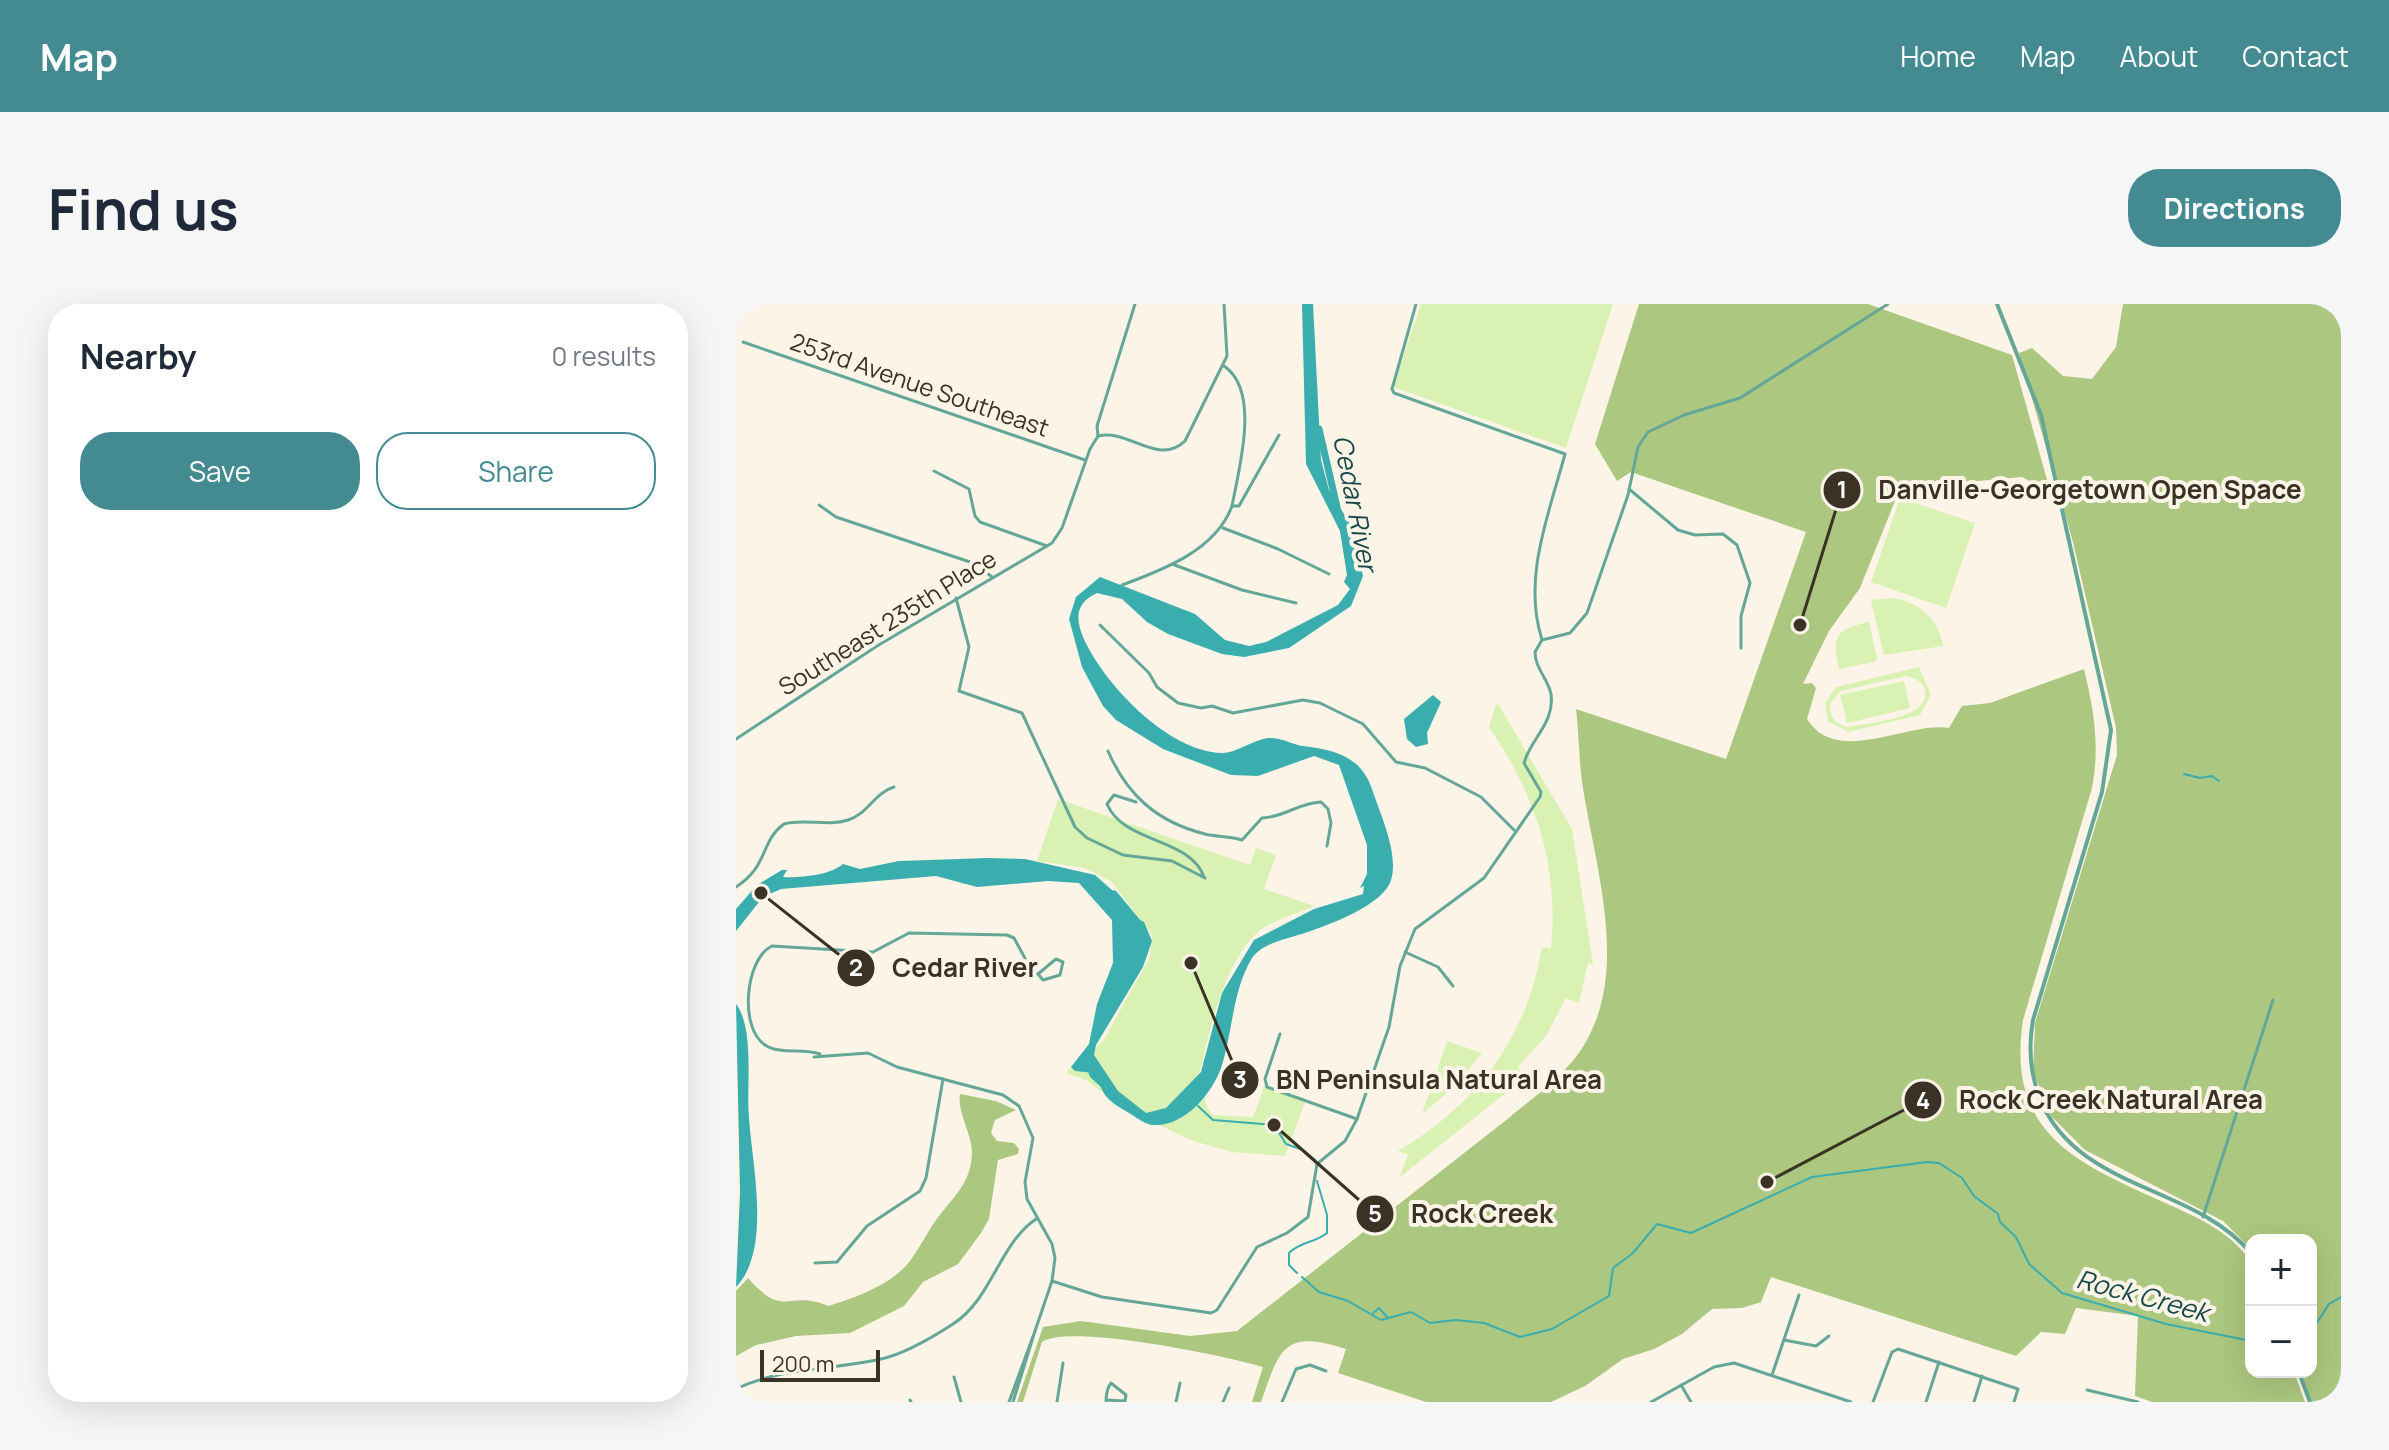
<!DOCTYPE html>
<meta charset="utf-8">
<style>
:root{--surface:#fff;--page:#f6f6f7;--text:#1f2937;--muted:#747a83;--line:#e0e1e3;--accent:#438b90}
body{margin:0;font-family:Manrope,sans-serif;background:var(--page);color:var(--text)}
.controls{position:absolute;right:24px;bottom:24px;display:grid;overflow:hidden;border-radius:16px;box-shadow:0 8px 32px #0002}
.controls button{width:72px;height:72px;display:grid;place-items:center;padding:0;border:0;border-bottom:2px solid var(--line);background:var(--surface);color:var(--text);font:40px sans-serif}
.scale{position:absolute;left:24px;bottom:20px;width:120px;box-sizing:border-box;padding-left:8px;border:4px solid #3a3225;border-top:0;font-size:22px;line-height:28px;white-space:nowrap;color:#3a3225;-webkit-text-stroke:6px #fcf4e7;paint-order:stroke}
.list{margin:0;padding:0;list-style:none}
h2{display:flex;justify-content:space-between;align-items:center;height:104px;margin:0;padding:0 32px;font-size:34px}
h2 small{font-size:26px;font-weight:400;color:var(--muted)}
.actions{display:flex;gap:16px;padding:24px 32px}
.actions a{flex:1;padding:18px 0;border:2px solid var(--accent);border-radius:32px;text-align:center;font-size:28px;color:var(--accent)}
.actions .main{background:var(--accent);color:#fff}
.map{position:relative;flex:none;width:1605px;height:1098px;overflow:hidden;border-radius:32px}
header{display:flex;align-items:center;gap:48px;box-sizing:border-box;height:112px;padding:0 40px;background:var(--accent);color:#fff}
header strong{font-size:38px}
nav{display:flex;gap:44px;margin-inline-start:auto;font-size:28px}
.intro{display:flex;align-items:center;justify-content:space-between;box-sizing:border-box;height:192px;padding:0 48px}
h1{margin:0;font-size:56px}
.button{padding:20px 36px;border-radius:32px;background:var(--accent);color:#fff;font-size:28px;font-weight:700}
main{display:flex;gap:48px;padding:0 48px}
aside{flex:1;background:var(--surface);border-radius:32px;box-shadow:0 8px 32px #0002}
.map>svg:first-child{display:block}
.green{fill:#d9f2b3;fill-rule:evenodd}
.forest{fill:#acc77f}
.water{fill:#3aadaf}
.lines{fill:none;stroke-linecap:round;stroke-linejoin:round}
.stream{stroke:#3aadaf;stroke-width:2}
.river{stroke:#3aadaf;stroke-width:7}
.minor{stroke:#65a797;stroke-width:3}
.tertiary{stroke:#65a797;stroke-width:4}
.labels{text-anchor:middle;dominant-baseline:central;stroke-width:8;stroke-linejoin:round;paint-order:stroke}
.street-label{font-size:24px;fill:#3a3225;stroke:#fcf4e7}
.water-label{font-size:26px;font-style:italic;fill:#174949;stroke:#fcf4e7}
.leader{fill:none;stroke:#3a3225;stroke-width:3}
.callout-dot{fill:#3a3225;stroke:#fcf4e7;stroke-width:3}
.mark-label{font-size:24px;text-anchor:middle;font-weight:bold;fill:#fff}
.callout-label{font-size:26px;text-anchor:middle;font-weight:bold;fill:#3a3225;stroke:#fcf4e7;stroke-width:8;stroke-linejoin:round;paint-order:stroke}
</style>
<header>
<strong>Map</strong>
<nav><a>Home</a><a>Map</a><a>About</a><a>Contact</a></nav>
</header>
<div class="intro"><h1>Find us</h1><a class="button">Directions</a></div>
<main>
<aside>
<h2>Nearby<small>0 results</small></h2>
<ul class="list">
</ul>
<div class="actions"><a class="main">Save</a><a>Share</a></div>
</aside>
<div class="map">
<svg width="1605" height="1098" viewBox="0 0 1605 1098">
<rect width="100%" height="100%" fill="#fcf4e7"/>
<g class="green">
<path d="M 685,0 L 877,0 L 830,144 L 657,83 Z"/>
<path d="M 1164,194 L 1239,219 L 1210,304 L 1135,278 Z"/>
<path d="M 1157,294 C 1183,298 1203,315 1207,342 L 1148,351 L 1135,296 Z"/>
<path d="M 1133,318 L 1141,354 L 1138,358 L 1103,365 C 1095,332 1100,325 1133,318 Z"/>
<path d="M 1183,363 L 1195,391 L 1184,411 L 1112,428 L 1092,417 L 1089,399 L 1100,383 ZM 1170,372 C 1179,374 1187,377 1189,387 C 1195,414 1132,419 1113,423 C 1099,421 1092,412 1095,398 L 1105,387 Z"/>
<path d="M 1168,377 L 1174,404 L 1111,419 L 1104,391 Z"/>
<path d="M 761,398 L 836,525 L 857,660 L 852,659 L 843,699 L 830,694 L 810,732 L 782,763 L 790,773 L 664,873 L 672,851 L 662,847 C 740,801 791,734 806,643 L 815,645 C 823,561 800,492 753,423 Z"/>
<path d="M 322,495 L 514,561 L 520,544 L 540,551 L 528,585 L 578,602 C 563,609 546,614 532,621 C 491,644 474,725 464,767 L 458,776 L 464,778 L 472,805 L 477,811 L 517,813 L 529,781 L 570,795 L 549,852 L 496,848 L 454,836 L 388,804 L 350,776 L 330,769 L 355,741 L 361,743 L 367,737 L 414,653 L 416,631 L 376,578 L 349,564 L 301,557 Z"/>
<path d="M 711,737 L 746,749 L 717,784 L 686,810 Z"/>
</g>
<g class="forest">
<path d="M 903,0 L 1132,0 L 1276,51 L 1317,197 L 1304,197 L 1297,179 L 1286,173 L 1199,181 L 1187,190 L 1163,187 L 1124,284 L 1093,327 L 1067,380 L 1076,379 L 1080,384 L 1071,415 C 1101,463 1171,417 1213,424 L 1226,402 L 1254,399 L 1348,365 C 1358,407 1364,441 1356,484 L 1287,716 C 1269,834 1346,861 1436,902 C 1467,916 1495,929 1515,958 L 1515,1068 L 1558,1068 L 1569,1098 L 1416,1098 L 1399,1092 L 1402,1012 L 1340,1004 L 1329,1030 L 1305,1028 L 1280,1052 L 1035,973 L 1025,998 L 1006,1004 L 976,1005 L 946,1030 L 918,1045 L 887,1055 L 849,1082 L 815,1098 L 690,1098 L 602,1069 L 610,1045 C 548,1025 544,1044 525,1098 L 516,1098 L 527,1063 C 491,1052 332,1019 306,1038 L 287,1098 L 281,1098 L 307,1023 L 345,1017 L 454,1032 L 501,1027 L 769,817 C 794,796 826,774 845,746 C 895,670 860,567 847,484 C 843,459 843,431 840,405 L 990,455 L 1070,228 L 895,168 L 881,177 L 859,140 Z"/>
<path d="M 1387,0 L 1605,0 L 1605,1098 L 1576,1098 L 1565,1068 L 1575,1068 L 1575,936 L 1515,936 L 1515,945 L 1487,917 L 1349,846 L 1315,812 L 1297,768 L 1299,719 L 1381,451 L 1380,424 L 1337,238 L 1283,49 L 1296,44 L 1327,72 L 1356,75 L 1380,43 Z"/>
<path d="M 224,790 L 260,797 L 280,806 L 259,816 L 255,829 L 261,837 L 278,839 L 283,845 L 282,850 L 262,856 L 253,915 L 245,929 L 222,960 L 187,978 L 168,1002 L 114,1029 L 60,1032 L 20,1041 L 0,1052 L 0,987 L 12,974 C 49,1016 51,985 92,1002 C 119,994 160,979 176,954 C 186,940 193,925 203,912 C 220,890 235,878 236,849 C 236,829 221,809 224,790 Z"/>
</g>
<g class="water">
<path d="M 566,0 L 577,0 L 585,156 L 593,186 L 615,221 L 627,272 L 615,302 L 553,344 L 508,353 L 486,350 L 432,330 L 411,318 L 386,295 L 361,289 C 340,299 339,313 347,333 C 367,379 432,448 486,449 C 501,449 516,436 532,434 C 544,433 555,440 567,442 C 599,446 626,452 637,488 C 645,512 663,550 655,576 C 647,603 583,625 559,632 C 545,636 525,641 516,654 C 496,687 497,728 485,764 C 476,789 450,821 420,821 C 410,822 402,814 393,809 C 385,804 375,799 369,791 C 365,785 363,776 358,769 L 339,767 L 335,763 L 353,740 L 361,700 L 377,659 L 376,616 L 343,579 L 312,577 L 241,583 L 200,572 L 45,585 L 27,593 L 0,627 L 0,605 L 21,581 L 46,566 L 51,566 L 47,573 C 64,574 95,571 107,560 L 124,565 L 163,557 L 252,554 L 289,555 L 359,571 L 377,587 L 392,610 L 408,618 L 416,637 L 407,663 L 360,741 L 358,751 L 382,787 L 410,809 L 430,804 L 465,768 L 486,689 L 518,636 L 578,605 L 627,590 L 628,582 L 624,584 L 631,570 L 631,541 L 603,461 L 578,452 L 522,472 L 495,471 L 427,445 L 380,416 L 367,402 L 346,363 L 333,315 L 340,293 L 364,273 L 459,310 L 489,336 L 513,342 L 530,338 L 602,301 L 614,285 L 608,278 L 611,271 L 604,227 L 570,160 Z"/>
<path d="M 697,391 L 705,398 L 691,429 L 692,440 L 680,443 L 671,435 L 668,415 Z"/>
<path d="M 0,700 C 19,725 10,783 13,814 C 16,860 36,946 0,983 L 4,888 Z"/>
</g>
<g class="lines">
<g class="stream">
<path d="M 1448,470 L 1464,474 L 1476,472 L 1483,477"/>
<path d="M 462,802 L 477,816 L 538,821 L 550,840 L 567,846 L 579,856"/>
<path d="M 561,969 L 553,961 L 553,949 C 565,937 579,939 591,929 L 591,911 L 581,877"/>
<path d="M 566,973 L 583,988 L 612,997 L 645,1016 L 675,1008 L 694,1019 L 720,1016 L 748,1019 L 784,1033 L 816,1025 L 873,992 L 877,964 L 897,949 L 921,920 L 955,929 L 1076,873 L 1191,858 L 1203,859 L 1226,874 L 1238,892 L 1262,910 L 1264,918 L 1280,933 L 1293,960 L 1326,989 L 1430,1020 L 1515,1037"/>
<path d="M 637,1009 L 643,1004 L 652,1014"/>
<path d="M 1575,1028 L 1593,1000 L 1605,993"/>
</g>
<g class="river">
<path d="M 583,125 L 601,203"/>
<path d="M 378,590 L 403,620"/>
<path d="M 353,760 L 357,771 L 369,782"/>
</g>
<g class="minor">
<path d="M 680,0 L 656,85 L 658,89 L 829,150 C 813,210 786,274 806,336"/>
<path d="M 7,38 L 349,156"/>
<path d="M 488,62 C 525,87 503,164 496,202"/>
<path d="M 362,132 C 392,124 422,163 449,137 L 491,52 L 488,0"/>
<path d="M 198,167 L 233,185 L 239,212 L 244,218 L 311,242"/>
<path d="M 893,185 L 942,226 L 959,231 L 987,230 L 1001,241 L 1014,279 L 1005,312 L 1005,344"/>
<path d="M 83,201 L 100,213 L 240,260 L 256,273"/>
<path d="M 487,224 L 542,245 L 593,270"/>
<path d="M 436,260 L 506,286 L 560,299"/>
<path d="M 386,281 C 427,266 480,246 496,202 L 503,202 L 543,131"/>
<path d="M 220,294 L 233,343 L 223,387 L 286,409 L 339,523 L 351,534 L 387,551 L 436,557 L 469,574"/>
<path d="M 364,321 L 413,369 L 421,383 L 442,399 L 465,404 L 476,402 L 497,409 L 567,396 L 584,399 L 627,420 L 660,458 L 689,464 L 745,493 L 778,526"/>
<path d="M 0,435 L 141,342 L 316,239 L 326,224 L 354,145 L 362,132 L 361,122 L 399,0"/>
<path d="M 372,447 C 391,491 421,518 469,530 C 481,533 494,532 506,536 L 526,514 C 549,513 562,499 585,498 L 592,505 L 595,519 L 591,542"/>
<path d="M 400,498 L 378,491 L 371,500 C 388,540 454,533 468,573"/>
<path d="M 0,583 C 33,562 24,537 48,520 C 68,514 92,523 112,516 C 132,510 138,489 158,483"/>
<path d="M 669,648 L 702,663 L 717,682"/>
<path d="M 544,730 L 529,775 L 531,783 L 621,815"/>
<path d="M 84,750 C 66,744 44,751 29,741 C 3,724 9,655 36,642 L 137,648 L 173,629 L 271,631 L 278,634 L 297,669 L 302,670 L 320,655 L 327,658 L 324,671 L 307,676 L 302,670"/>
<path d="M 78,753 L 132,749 L 161,763 L 267,791 L 283,802 L 297,834 L 289,878 L 291,895 L 316,940 L 319,954 L 316,977 L 299,1027"/>
<path d="M 1467,913 L 1537,696"/>
<path d="M 79,959 L 101,958 L 131,922 L 184,887 L 190,874 L 207,775"/>
<path d="M 316,977 L 366,993 L 475,1009 L 481,1006 L 521,943 L 551,929 L 572,913 L 581,860 L 609,837 L 621,815 L 653,723 L 664,662 L 679,625 L 748,574 L 804,493 L 805,488 L 788,459 C 795,434 819,419 815,390 C 812,375 799,364 799,348 L 806,336 L 834,329 L 851,309 L 892,191 L 902,143 L 912,128 L 948,111 L 1004,94 L 1152,0"/>
<path d="M 1048,1036 L 1080,1042 L 1093,1032"/>
<path d="M 1036,1071 L 1063,991"/>
<path d="M 218,1073 L 225,1098"/>
<path d="M 945,1081 L 955,1098"/>
<path d="M 0,1085 C 45,1063 97,1066 145,1055 C 168,1050 197,1033 217,1020 C 256,995 263,940 300,915"/>
<path d="M 1351,1086 L 1402,1098"/>
<path d="M 174,1096 L 175,1098"/>
<path d="M 273,1098 L 299,1027 L 277,1098"/>
<path d="M 321,1098 L 327,1059"/>
<path d="M 370,1098 C 370,1091 371,1084 375,1079 L 390,1091 L 389,1097 L 370,1096"/>
<path d="M 440,1098 L 444,1079"/>
<path d="M 487,1098 L 493,1084"/>
<path d="M 546,1098 L 560,1065 L 574,1061 L 590,1067"/>
<path d="M 915,1098 L 978,1063 L 998,1059 L 1115,1098"/>
<path d="M 1137,1098 L 1156,1048 L 1162,1045 L 1282,1085 L 1278,1098"/>
<path d="M 1190,1098 L 1203,1058"/>
<path d="M 1238,1098 L 1246,1072"/>
</g>
<g class="tertiary">
<path d="M 1261,0 L 1305,111 L 1375,426 L 1366,488 L 1297,716 C 1292,744 1294,769 1304,795 C 1342,887 1457,880 1515,949"/>
<path d="M 1563,1068 L 1574,1098"/>
</g>
</g>
<g class="labels">
<g class="street-label">
<text transform="translate(184 80) rotate(19)">253rd Avenue Southeast</text>
<text transform="translate(151 318) rotate(-32)">Southeast 235th Place</text>
</g>
<g class="water-label">
<text transform="translate(620 199) rotate(79)">Cedar River</text>
<text transform="translate(1407 991) rotate(15)">Rock Creek</text>
</g>
</g>
<path class="leader" d="M1064 321L1106 186M25 589L120 664M455 659L504 776M1031 878L1187 796M538 821L639 910"/>
<g class="callout-dot">
<circle cx="1064" cy="321" r="8"/>
<circle cx="25" cy="589" r="8"/>
<circle cx="455" cy="659" r="8"/>
<circle cx="1031" cy="878" r="8"/>
<circle cx="538" cy="821" r="8"/>
<circle cx="1106" cy="186" r="20"/>
<circle cx="120" cy="664" r="20"/>
<circle cx="504" cy="776" r="20"/>
<circle cx="1187" cy="796" r="20"/>
<circle cx="639" cy="910" r="20"/>
</g>
<g class="mark-label">
<text x="1106" y="194">1</text>
<text x="120" y="672">2</text>
<text x="504" y="784">3</text>
<text x="1187" y="805">4</text>
<text x="639" y="918">5</text>
</g>
<g class="callout-label">
<text x="1354" y="195">Danville-Georgetown Open Space</text>
<text x="229" y="673">Cedar River</text>
<text x="703" y="785">BN Peninsula Natural Area</text>
<text x="1375" y="805">Rock Creek Natural Area</text>
<text x="746" y="919">Rock Creek</text>
</g>
</svg>
<div class="controls">
<button>+</button>
<button>−</button>
</div>
<div class="scale">200 m</div>
</div>
</main>
